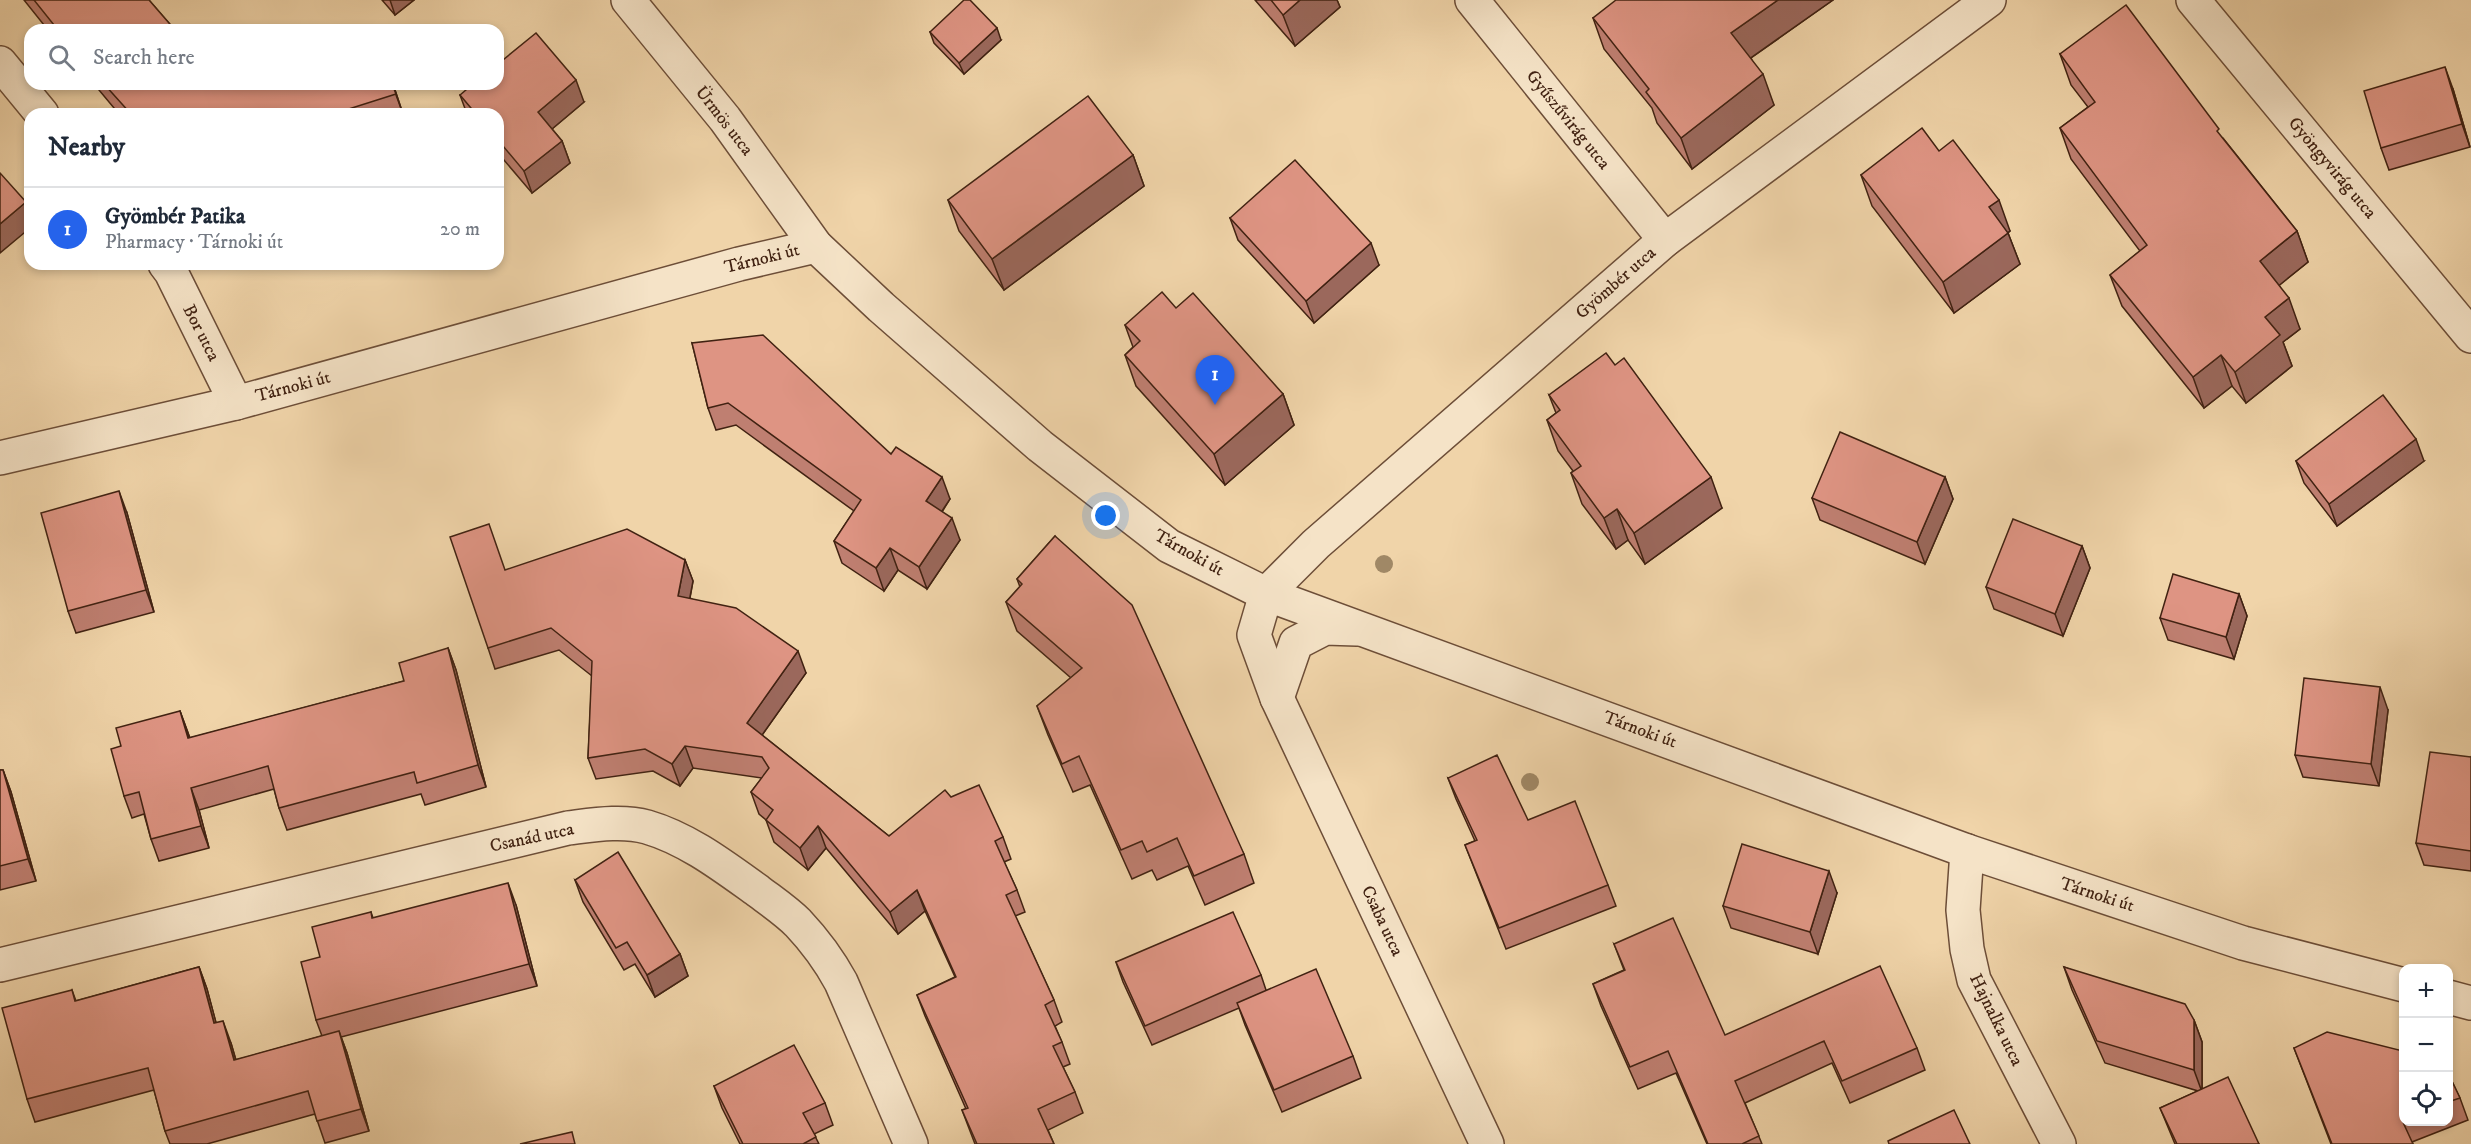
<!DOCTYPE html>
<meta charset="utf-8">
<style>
:root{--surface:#fff;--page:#f6f6f7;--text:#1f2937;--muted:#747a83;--line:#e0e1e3;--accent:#2563eb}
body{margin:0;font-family:"IM FELL DW Pica",serif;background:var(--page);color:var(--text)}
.controls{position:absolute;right:18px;bottom:18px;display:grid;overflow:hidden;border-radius:12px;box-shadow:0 3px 9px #0003}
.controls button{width:54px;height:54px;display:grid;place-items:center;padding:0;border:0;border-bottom:2px solid var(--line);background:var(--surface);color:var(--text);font:30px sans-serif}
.you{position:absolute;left:1106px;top:516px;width:21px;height:21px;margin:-15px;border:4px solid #fff;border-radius:50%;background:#1a73e8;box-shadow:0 0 0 9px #1a73e833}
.badge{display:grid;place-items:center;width:39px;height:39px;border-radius:50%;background:var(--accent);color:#fff;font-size:20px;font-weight:700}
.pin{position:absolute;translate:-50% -50px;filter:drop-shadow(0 2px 3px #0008)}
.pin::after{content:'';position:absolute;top:32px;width:21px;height:18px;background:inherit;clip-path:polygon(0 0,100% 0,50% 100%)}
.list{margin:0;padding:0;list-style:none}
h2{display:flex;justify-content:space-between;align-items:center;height:78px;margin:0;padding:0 24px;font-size:26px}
h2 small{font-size:20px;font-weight:400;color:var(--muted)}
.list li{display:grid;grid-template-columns:39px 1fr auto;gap:18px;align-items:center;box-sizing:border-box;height:84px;padding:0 24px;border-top:2px solid var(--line)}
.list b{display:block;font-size:22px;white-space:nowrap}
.list p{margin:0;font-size:20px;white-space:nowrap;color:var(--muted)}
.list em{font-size:20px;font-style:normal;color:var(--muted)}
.icon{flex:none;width:33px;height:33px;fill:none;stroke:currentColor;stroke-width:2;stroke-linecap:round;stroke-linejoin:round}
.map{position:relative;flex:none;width:2471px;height:1144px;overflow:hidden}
.search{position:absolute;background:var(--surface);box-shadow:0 3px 9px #0003;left:24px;top:24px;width:480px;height:66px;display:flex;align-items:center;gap:15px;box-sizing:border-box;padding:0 21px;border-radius:18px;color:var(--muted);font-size:22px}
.panel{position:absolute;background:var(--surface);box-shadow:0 3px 9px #0003;left:24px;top:108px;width:480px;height:162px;border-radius:18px}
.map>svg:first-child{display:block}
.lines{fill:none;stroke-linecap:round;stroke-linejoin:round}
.minor-casing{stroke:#6d4e38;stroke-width:36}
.minor{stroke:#f5e3c7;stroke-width:33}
.tree{fill:#a08866}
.wall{fill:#bf7f71;stroke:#412212;stroke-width:1.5}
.shaded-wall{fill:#9b685c;stroke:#412212;stroke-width:1.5}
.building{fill:#de9483;stroke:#412212;stroke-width:1.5}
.labels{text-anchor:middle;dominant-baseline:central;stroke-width:4.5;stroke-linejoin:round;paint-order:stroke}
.street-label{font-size:18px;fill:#412212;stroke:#f5e3c7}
</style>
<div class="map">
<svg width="2471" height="1144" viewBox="0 0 2471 1144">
<rect width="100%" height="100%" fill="#f0d4a9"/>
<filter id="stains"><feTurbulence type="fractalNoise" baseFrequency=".00333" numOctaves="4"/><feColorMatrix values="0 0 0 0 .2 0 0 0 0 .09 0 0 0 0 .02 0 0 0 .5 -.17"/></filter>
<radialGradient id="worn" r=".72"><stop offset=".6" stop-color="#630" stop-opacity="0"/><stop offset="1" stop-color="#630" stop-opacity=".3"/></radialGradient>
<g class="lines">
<g class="minor-casing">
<g id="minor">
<path d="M 628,0 L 725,119 L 816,246 L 881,307 L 1040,446 L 1169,546 L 1266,594 L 1967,851 L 2243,943 L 2404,985"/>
<path d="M 1472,0 L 1665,240"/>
<path d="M 2193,0 L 2471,336"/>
<path d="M 0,63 L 42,114"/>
<path d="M 165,264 L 171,272 L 236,403"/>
<path d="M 0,458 L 236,403 L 739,264 L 816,246"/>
<path d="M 1266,594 L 1316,544 L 1665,240 L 1989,0"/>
<path d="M 1266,594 L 1254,635 L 1277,698 L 1487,1144"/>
<path d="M 1277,698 L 1296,643 L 1325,628 L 1357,629"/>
<path d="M 1967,851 L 1963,910 L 1967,949 L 1974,980 L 2059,1144"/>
<path d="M 0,965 L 568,828 C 593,825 622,820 647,827 C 688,839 723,866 758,891 C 771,901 786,911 798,923 C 815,941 829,960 841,982 L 911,1144"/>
<path d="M 2448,997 L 2471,1003"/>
</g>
</g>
<use href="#minor" class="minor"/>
</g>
<g class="tree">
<circle cx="1384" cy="564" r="9"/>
<circle cx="1530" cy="782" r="9"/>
</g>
<g class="wall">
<path d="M 24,0 L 149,0 L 175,30 L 48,30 Z"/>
<path d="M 382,0 L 414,0 L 395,15 Z"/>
<path d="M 1255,0 L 1337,0 L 1340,7 L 1295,46 Z"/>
<path d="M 1833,0 L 1751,58 L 1774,105 L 1692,169 L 1657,123 L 1652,108 L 1604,49 L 1593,18 Z"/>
<path d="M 930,32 L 1001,40 L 964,74 L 934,43 Z"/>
<path d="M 2060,54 L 2223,138 L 2297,231 L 2308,262 L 2279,285 L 2300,329 L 2283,342 L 2292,366 L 2246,403 L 2232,386 L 2204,408 L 2122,306 L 2110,275 L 2140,251 L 2071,159 L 2060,128 L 2088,107 L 2071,85 Z"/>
<path d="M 94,84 L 393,84 L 403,114 L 119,114 Z"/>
<path d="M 2453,89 L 2470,147 L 2389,170 L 2381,148 Z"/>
<path d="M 460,95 L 584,102 L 552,129 L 562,141 L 570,163 L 532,193 L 498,153 L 498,114 L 467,114 Z"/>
<path d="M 1939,151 L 2010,231 L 2008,233 L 2020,264 L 1954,313 L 1872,206 L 1861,175 Z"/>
<path d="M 1133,155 L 1144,186 L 1004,290 L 959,231 L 948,200 Z"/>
<path d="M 1230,218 L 1379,265 L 1314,323 L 1238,240 Z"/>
<path d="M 1176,308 L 1283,394 L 1294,425 L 1225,485 L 1136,386 L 1125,355 L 1133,347 L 1125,325 Z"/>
<path d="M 692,343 L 891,454 L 950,499 L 942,512 L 960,540 L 927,589 L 898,570 L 884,591 L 842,563 L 834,541 L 854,511 L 736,425 L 716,430 L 708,408 Z"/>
<path d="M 1549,395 L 1722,508 L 1645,564 L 1628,540 L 1616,549 L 1582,504 L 1571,473 L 1573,471 L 1558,451 L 1547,420 L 1556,413 Z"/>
<path d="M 2296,461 L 2424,461 L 2337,526 L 2304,483 Z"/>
<path d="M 1945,477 L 1953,499 L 1925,564 L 1820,520 L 1812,498 Z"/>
<path d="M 127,513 L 154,612 L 76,633 L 68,611 Z"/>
<path d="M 1055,536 L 1244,854 L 1254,883 L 1205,905 L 1188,866 L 1157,880 L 1152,870 L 1132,879 L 1090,785 L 1073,792 L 1048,735 L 1037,706 L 1071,678 L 1017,631 L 1006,602 L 1020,587 L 1017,579 Z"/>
<path d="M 2082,546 L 2090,568 L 2063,636 L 1994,609 L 1986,587 Z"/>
<path d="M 685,560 L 693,581 L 690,598 L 806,673 L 762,735 L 889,836 L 951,797 L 1003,837 L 1011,859 L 1004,862 L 1017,890 L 1025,912 L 1015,916 L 1054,1000 L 1062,1022 L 1055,1026 L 1062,1042 L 1070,1064 L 1063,1067 L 1075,1092 L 1083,1113 L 1048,1130 L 1054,1144 L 975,1144 L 962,1110 L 966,1109 L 925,1016 L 917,995 L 955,977 L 925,911 L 898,934 L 826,848 L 808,870 L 774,842 L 766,820 L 759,814 L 751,792 L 762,778 L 693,768 L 680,786 L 653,771 L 596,779 L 588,758 L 592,676 L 559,650 L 495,669 L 488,648 L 505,570 Z"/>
<path d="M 2239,594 L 2247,616 L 2234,659 L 2168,640 L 2160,618 Z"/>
<path d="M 448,648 L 456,670 L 486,787 L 425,805 L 421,794 L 287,830 L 279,808 L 274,789 L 199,810 L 209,848 L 159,861 L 151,839 L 144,814 L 132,818 L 124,796 L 121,746 L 180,711 L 190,738 L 404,681 Z"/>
<path d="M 2388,710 L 2379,786 L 2303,777 L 2295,755 Z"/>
<path d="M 2471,757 L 2471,871 L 2424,865 L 2416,843 Z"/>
<path d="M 0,770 L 3,770 L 11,792 L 36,881 L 0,890 Z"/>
<path d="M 1448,778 L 1528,820 L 1608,885 L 1616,906 L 1506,949 L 1465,845 L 1475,841 L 1456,799 Z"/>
<path d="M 575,880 L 680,954 L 688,976 L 655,997 L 635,964 L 624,970 L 583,902 Z"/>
<path d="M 1837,893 L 1818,954 L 1731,928 L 1723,906 Z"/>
<path d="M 516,905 L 537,986 L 341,1037 L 347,1053 L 369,1131 L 325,1143 L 315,1114 L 207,1144 L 170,1144 L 165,1131 L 154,1090 L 35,1122 L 27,1099 L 72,990 L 76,1001 L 199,967 L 207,989 L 216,1023 L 231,1043 L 236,1060 L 322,1036 L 316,1020 L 320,957 L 371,912 L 373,918 Z"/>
<path d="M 1614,944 L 1725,1035 L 1917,1048 L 1925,1070 L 1850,1103 L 1832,1063 L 1745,1103 L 1762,1144 L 1707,1144 L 1676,1073 L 1638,1089 L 1601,1006 L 1593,984 L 1624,970 Z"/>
<path d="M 1116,962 L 1261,975 L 1266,990 L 1353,1056 L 1361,1078 L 1282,1112 L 1245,1025 L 1239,1008 L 1152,1045 L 1123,982 Z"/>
<path d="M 2064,967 L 2194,1020 L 2202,1042 L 2202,1089 L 2259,1144 L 2175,1144 L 2160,1108 L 2198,1091 L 2105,1063 L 2072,990 Z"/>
<path d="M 2294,1048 L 2403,1051 L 2403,1122 L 2448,1122 L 2448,1073 L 2460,1098 L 2468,1120 L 2412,1142 L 2413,1144 L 2331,1144 Z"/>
<path d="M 714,1086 L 825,1103 L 833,1125 L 814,1134 L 819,1144 L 740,1144 L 722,1108 Z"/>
</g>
<g class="shaded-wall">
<path d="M 390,0 L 414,0 L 395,15 Z"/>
<path d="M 1300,0 L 1337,0 L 1340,7 L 1295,46 L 1283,15 Z"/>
<path d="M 1778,0 L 1833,0 L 1742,64 L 1731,33 Z"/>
<path d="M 997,28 L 1001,40 L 964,74 L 959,63 Z"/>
<path d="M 2445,67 L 2453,89 L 2470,147 L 2462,124 Z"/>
<path d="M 1763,74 L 1774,105 L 1692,169 L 1681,138 Z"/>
<path d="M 576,80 L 584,102 L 546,134 L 538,112 Z"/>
<path d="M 392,84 L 393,84 L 403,114 Z"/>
<path d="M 562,141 L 570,163 L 532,193 L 524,171 Z"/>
<path d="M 1133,155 L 1144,186 L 1004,290 L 992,259 Z"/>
<path d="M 1999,200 L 2010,231 L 2000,238 L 1989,207 Z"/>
<path d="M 26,202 L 30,213 L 30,228 L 0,253 L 0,224 Z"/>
<path d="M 2297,231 L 2308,262 L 2271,292 L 2260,261 Z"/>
<path d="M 2008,233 L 2020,264 L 1954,313 L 1943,282 Z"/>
<path d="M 1371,243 L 1379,265 L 1314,323 L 1306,301 Z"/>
<path d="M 2289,298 L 2300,329 L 2283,342 L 2292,366 L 2246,403 L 2235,372 L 2265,317 Z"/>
<path d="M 2221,355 L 2232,386 L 2204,408 L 2193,377 Z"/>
<path d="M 1283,394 L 1294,425 L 1225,485 L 1214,454 Z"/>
<path d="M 2416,439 L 2424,461 L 2337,526 L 2329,504 Z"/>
<path d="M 942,477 L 950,499 L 934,523 L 926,501 Z"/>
<path d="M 1711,477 L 1722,508 L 1645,564 L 1634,533 Z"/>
<path d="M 1945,477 L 1953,499 L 1925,564 L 1917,542 Z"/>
<path d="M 119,491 L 127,513 L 154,612 L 146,590 Z"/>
<path d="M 1617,509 L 1628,540 L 1616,549 L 1604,518 Z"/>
<path d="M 952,518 L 960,540 L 927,589 L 919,567 Z"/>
<path d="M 2082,546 L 2090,568 L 2063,636 L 2055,614 Z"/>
<path d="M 890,548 L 898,570 L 884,591 L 876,568 Z"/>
<path d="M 685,560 L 693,581 L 686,618 L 678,596 Z"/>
<path d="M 2239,594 L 2247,616 L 2234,659 L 2226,637 Z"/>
<path d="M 448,648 L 456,670 L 486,787 L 478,765 Z"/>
<path d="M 798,651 L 806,673 L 755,745 L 747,723 Z"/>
<path d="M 2380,687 L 2388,710 L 2379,786 L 2371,764 Z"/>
<path d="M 180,711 L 188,733 L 196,760 L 188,738 Z"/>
<path d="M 685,746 L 693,768 L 680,786 L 672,764 Z"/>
<path d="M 3,770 L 11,792 L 36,881 L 28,859 Z"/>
<path d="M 191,788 L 199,810 L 209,848 L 201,826 Z"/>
<path d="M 818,826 L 826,848 L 808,870 L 800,848 Z"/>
<path d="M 1829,871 L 1837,893 L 1818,954 L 1810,932 Z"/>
<path d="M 508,883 L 516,905 L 537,986 L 529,964 Z"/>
<path d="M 917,890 L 925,911 L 898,934 L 890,912 Z"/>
<path d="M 680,954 L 688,976 L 655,997 L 647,975 Z"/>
<path d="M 199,967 L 207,989 L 222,1045 L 214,1023 Z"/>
<path d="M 2194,1020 L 2202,1042 L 2202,1092 L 2194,1070 Z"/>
<path d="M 223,1021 L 231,1043 L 242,1082 L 234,1060 Z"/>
<path d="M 339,1031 L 347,1053 L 369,1131 L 361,1109 Z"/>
</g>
<g class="building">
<path d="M 34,0 L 149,0 L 175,30 L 58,30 Z"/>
<path d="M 964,0 L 970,0 L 997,28 L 959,63 L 930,32 Z"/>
<path d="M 1271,0 L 1300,0 L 1283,15 Z"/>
<path d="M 1616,0 L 1778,0 L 1731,33 L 1763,74 L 1681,138 L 1646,92 L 1649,89 L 1593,18 Z"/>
<path d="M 2126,5 L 2219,129 L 2217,131 L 2297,231 L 2260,261 L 2289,298 L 2265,317 L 2280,335 L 2235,372 L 2221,355 L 2193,377 L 2110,275 L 2147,245 L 2060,128 L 2095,102 L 2060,54 Z"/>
<path d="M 536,33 L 576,80 L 538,112 L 562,141 L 524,171 L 498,140 L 498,114 L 476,114 L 460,95 L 473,84 L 498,84 L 498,64 Z"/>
<path d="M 2445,67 L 2462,124 L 2381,148 L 2364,91 Z"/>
<path d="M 104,84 L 392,84 L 396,94 L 333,114 L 131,114 Z"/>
<path d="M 1088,96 L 1133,155 L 992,259 L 948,200 Z"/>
<path d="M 1922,128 L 1939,151 L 1953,140 L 1999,200 L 1989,207 L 2008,233 L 1943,282 L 1861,175 Z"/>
<path d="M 1295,160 L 1371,243 L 1306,301 L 1230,218 Z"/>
<path d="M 0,173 L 26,202 L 0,224 Z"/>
<path d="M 1162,292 L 1176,308 L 1193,293 L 1283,394 L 1214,454 L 1125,355 L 1140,341 L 1125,325 Z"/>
<path d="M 763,335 L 891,454 L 896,447 L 942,477 L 926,501 L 952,518 L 919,567 L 890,548 L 876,568 L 834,541 L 861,500 L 728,403 L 708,408 L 692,343 Z"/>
<path d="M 1606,353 L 1615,365 L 1624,358 L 1711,477 L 1634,533 L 1617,509 L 1604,518 L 1571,473 L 1581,466 L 1547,420 L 1560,410 L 1549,395 Z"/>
<path d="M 2383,395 L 2416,439 L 2329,504 L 2296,461 Z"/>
<path d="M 1840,432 L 1945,477 L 1917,542 L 1812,498 Z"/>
<path d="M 119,491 L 146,590 L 68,611 L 41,513 Z"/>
<path d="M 2013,519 L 2082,546 L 2055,614 L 1986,587 Z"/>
<path d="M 489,524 L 505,570 L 627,529 L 685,560 L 678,596 L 736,608 L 798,651 L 747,723 L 889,836 L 945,790 L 951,797 L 979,785 L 1003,837 L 995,841 L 1017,890 L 1006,895 L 1054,1000 L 1045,1005 L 1062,1042 L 1053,1046 L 1075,1092 L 1038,1109 L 1054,1144 L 977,1144 L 962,1110 L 968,1108 L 917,995 L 956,977 L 917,890 L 890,912 L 818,826 L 800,848 L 766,820 L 773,810 L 751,792 L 769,768 L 762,757 L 685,746 L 672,764 L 645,749 L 588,758 L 592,661 L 551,628 L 488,648 L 450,537 Z"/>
<path d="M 1055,536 L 1132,605 L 1244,854 L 1194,876 L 1177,838 L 1147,852 L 1142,841 L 1121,850 L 1079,756 L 1062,764 L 1037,706 L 1082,668 L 1006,602 L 1022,584 L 1017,579 Z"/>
<path d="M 2173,574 L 2239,594 L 2226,637 L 2160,618 Z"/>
<path d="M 448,648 L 478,765 L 417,783 L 414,772 L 279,808 L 268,766 L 191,788 L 201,826 L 151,839 L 139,792 L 124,796 L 111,749 L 121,746 L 116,728 L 180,711 L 188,738 L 404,681 L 399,663 Z"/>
<path d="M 2304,678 L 2380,687 L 2371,764 L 2295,755 Z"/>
<path d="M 2430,752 L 2471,757 L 2471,851 L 2416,843 Z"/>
<path d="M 1497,755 L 1528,820 L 1575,801 L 1608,885 L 1499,928 L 1465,845 L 1477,840 L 1448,778 Z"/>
<path d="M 0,770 L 3,770 L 28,859 L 0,866 Z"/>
<path d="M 1742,844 L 1829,871 L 1810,932 L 1723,906 Z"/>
<path d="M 618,852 L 680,954 L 647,975 L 627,942 L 616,948 L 575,880 Z"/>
<path d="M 508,883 L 529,964 L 316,1020 L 301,962 L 320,957 L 312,927 L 371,912 L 372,918 Z"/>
<path d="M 1233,912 L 1261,975 L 1145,1026 L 1116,962 Z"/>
<path d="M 1673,918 L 1725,1035 L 1880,966 L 1917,1048 L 1842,1081 L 1824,1041 L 1735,1081 L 1759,1136 L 1742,1144 L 1708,1144 L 1668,1051 L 1630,1067 L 1593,984 L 1625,970 L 1614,944 Z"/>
<path d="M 199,967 L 214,1023 L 223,1021 L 234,1060 L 339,1031 L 361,1109 L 317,1121 L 308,1091 L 165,1131 L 148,1068 L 27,1099 L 2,1008 L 72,990 L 75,1001 Z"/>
<path d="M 2064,967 L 2185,1004 L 2194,1020 L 2194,1070 L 2097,1041 Z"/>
<path d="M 1316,969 L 1353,1056 L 1274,1090 L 1237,1003 Z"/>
<path d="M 2327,1032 L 2403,1051 L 2403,1120 L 2402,1120 L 2413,1144 L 2332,1144 L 2294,1048 Z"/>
<path d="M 794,1045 L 825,1103 L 803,1113 L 816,1137 L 803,1144 L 743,1144 L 714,1086 Z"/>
<path d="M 2448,1073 L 2460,1098 L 2448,1102 Z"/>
<path d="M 2228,1077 L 2259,1144 L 2177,1144 L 2160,1108 Z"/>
<path d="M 1954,1110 L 1970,1144 L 1889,1144 L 1888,1141 Z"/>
<path d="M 572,1132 L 575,1144 L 520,1144 Z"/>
</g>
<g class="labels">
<g class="street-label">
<text transform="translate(1568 120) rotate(51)">Gyűszűvirág utca</text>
<text transform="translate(724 121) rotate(52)">Ürmös utca</text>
<text transform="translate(2332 168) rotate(50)">Gyöngyvirág utca</text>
<text transform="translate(762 259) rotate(-14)">Tárnoki út</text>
<text transform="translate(1616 283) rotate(-41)">Gyömbér utca</text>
<text transform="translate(201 333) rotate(63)">Bor utca</text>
<text transform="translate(293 387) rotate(-15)">Tárnoki út</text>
<text transform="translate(1189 553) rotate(29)">Tárnoki út</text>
<text transform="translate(1640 730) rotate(20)">Tárnoki út</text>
<text transform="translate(532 838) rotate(-12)">Csanád utca</text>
<text transform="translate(2097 895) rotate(18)">Tárnoki út</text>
<text transform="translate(1382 921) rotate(65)">Csaba utca</text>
<text transform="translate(1996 1020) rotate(64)">Hajnalka utca</text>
</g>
</g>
<rect width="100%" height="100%" filter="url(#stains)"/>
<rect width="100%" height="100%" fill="url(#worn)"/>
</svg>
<div class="controls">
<button>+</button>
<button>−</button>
<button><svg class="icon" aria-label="locate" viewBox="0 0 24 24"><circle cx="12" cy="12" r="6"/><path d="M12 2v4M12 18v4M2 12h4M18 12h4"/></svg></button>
</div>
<div class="you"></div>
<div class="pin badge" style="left:1215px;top:405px">1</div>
<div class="search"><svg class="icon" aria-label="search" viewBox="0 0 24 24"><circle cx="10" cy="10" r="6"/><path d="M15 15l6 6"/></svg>Search here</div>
<section class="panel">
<h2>Nearby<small></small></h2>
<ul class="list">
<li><span class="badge">1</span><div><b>Gyömbér Patika</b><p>Pharmacy · Tárnoki út</p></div><em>20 m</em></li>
</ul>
</section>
</div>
